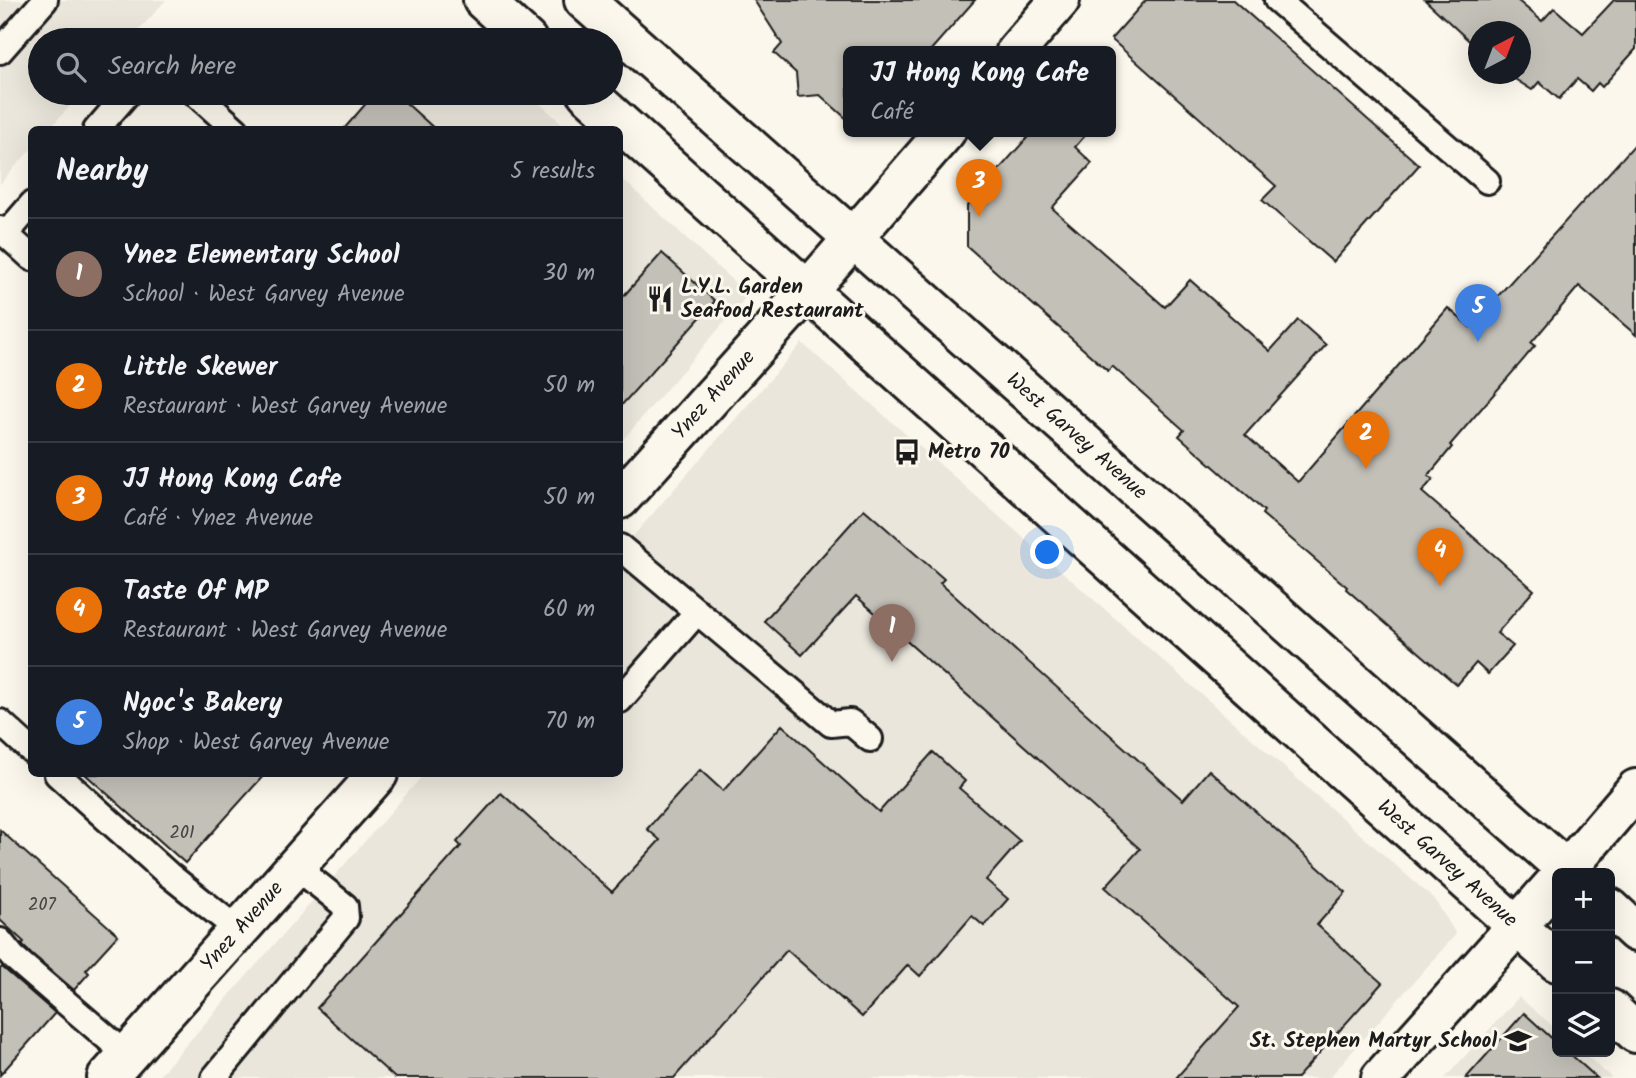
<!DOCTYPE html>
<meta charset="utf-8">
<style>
:root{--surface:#171b24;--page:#20242c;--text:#f1f3f6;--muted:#9ea1a6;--line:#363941;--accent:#919294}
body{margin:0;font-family:Kalam,sans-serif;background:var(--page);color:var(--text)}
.controls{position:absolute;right:21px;bottom:21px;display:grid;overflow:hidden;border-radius:10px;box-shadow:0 7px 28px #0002}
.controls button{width:63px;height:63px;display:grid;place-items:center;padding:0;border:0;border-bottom:2px solid var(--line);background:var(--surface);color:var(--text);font:35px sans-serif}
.compass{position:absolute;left:1468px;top:21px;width:63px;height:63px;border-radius:50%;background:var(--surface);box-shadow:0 7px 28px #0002;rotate:42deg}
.you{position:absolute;left:1048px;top:553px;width:24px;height:24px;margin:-18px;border:5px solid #fff;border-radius:50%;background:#1a73e8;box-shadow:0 0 0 10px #1a73e833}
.badge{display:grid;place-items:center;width:46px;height:46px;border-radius:50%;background:var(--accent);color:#fff;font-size:23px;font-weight:700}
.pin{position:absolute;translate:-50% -58px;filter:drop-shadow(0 2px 4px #0008)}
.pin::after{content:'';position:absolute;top:37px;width:24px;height:21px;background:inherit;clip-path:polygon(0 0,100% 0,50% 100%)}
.popup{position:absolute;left:843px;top:46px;width:273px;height:91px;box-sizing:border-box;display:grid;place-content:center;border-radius:10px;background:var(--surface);filter:drop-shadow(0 2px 5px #0005);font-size:23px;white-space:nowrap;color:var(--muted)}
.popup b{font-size:26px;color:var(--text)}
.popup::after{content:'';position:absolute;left:50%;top:100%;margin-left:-14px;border:14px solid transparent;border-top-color:var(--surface)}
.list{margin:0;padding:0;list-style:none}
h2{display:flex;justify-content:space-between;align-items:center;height:91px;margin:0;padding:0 28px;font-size:30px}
h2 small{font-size:23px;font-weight:400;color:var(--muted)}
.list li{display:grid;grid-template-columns:46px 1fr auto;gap:21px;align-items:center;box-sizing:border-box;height:112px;padding:0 28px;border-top:2px solid var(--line)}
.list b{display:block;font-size:26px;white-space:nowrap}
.list p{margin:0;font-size:23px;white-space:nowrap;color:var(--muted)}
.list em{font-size:23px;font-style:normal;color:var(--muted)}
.icon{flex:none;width:38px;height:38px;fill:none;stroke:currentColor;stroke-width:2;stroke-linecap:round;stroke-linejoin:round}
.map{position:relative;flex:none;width:1636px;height:1078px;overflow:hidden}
.search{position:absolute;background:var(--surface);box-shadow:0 7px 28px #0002;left:28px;top:28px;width:595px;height:77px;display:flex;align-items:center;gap:18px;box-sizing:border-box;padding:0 24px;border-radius:38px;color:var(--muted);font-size:26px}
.panel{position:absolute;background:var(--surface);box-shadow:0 7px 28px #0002;left:28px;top:126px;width:595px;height:651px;border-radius:10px}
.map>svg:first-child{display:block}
.built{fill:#eae6dc}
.building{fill:#c3c0b8;stroke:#1c1c1c;stroke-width:2}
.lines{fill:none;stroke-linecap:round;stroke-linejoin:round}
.lane-casing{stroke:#1c1c1c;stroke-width:30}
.street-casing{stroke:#1c1c1c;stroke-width:44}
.secondary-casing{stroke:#1c1c1c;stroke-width:44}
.primary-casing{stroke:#1c1c1c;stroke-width:44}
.lane{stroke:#fbf7ec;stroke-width:24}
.street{stroke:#fbf7ec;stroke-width:38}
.secondary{stroke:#fbf7ec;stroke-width:38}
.primary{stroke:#fbf7ec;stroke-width:38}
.labels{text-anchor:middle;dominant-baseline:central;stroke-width:6;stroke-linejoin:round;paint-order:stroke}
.number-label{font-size:18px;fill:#464543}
.poi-label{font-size:21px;font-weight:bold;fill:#1c1c1c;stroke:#fbf7ec;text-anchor:start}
.street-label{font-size:21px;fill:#1c1c1c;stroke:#fbf7ec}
</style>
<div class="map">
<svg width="1636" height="1078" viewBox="0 0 1636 1078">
<rect width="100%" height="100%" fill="#fbf7ec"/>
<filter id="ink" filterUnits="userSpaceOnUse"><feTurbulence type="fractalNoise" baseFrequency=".0143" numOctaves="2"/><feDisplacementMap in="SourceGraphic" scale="14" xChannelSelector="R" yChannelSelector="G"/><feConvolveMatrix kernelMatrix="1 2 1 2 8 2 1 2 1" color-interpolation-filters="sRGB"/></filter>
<g filter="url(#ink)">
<g class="built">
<path d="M 0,0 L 166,0 L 130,40 L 40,40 L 40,93 L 82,93 L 49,129 L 32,130 L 31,149 L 0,184 Z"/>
<path d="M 379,93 L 528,93 L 568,129 L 347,130 Z"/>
<path d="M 620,177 L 748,295 L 620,443 Z"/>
<path d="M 802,343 L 1435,900 L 1456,934 L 1329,1078 L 157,1078 L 424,774 L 620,774 L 620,551 Z"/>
<path d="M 1519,997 L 1557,1030 L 1557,1052 L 1582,1052 L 1612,1078 L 1445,1078 Z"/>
</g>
<g class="building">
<path d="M 754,0 L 975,0 L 930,51 L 848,51 L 848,120 L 820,95 L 798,97 L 796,73 L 774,53 L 782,44 Z"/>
<path d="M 1146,0 L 1233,0 L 1419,165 L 1333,262 L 1262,200 L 1276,186 L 1111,39 Z"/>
<path d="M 1425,0 L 1517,0 L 1542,21 L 1554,8 L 1583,33 L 1614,0 L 1636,0 L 1636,49 L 1602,87 L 1598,83 L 1591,91 L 1577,79 L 1559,99 L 1539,82 L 1532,90 L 1507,74 L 1521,74 L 1521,32 L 1479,32 L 1479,50 Z"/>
<path d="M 375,93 L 395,93 L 436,130 L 343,130 Z"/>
<path d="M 1033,131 L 1089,131 L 1075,147 L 1092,163 L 1052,208 L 1165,307 L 1190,280 L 1270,351 L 1298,320 L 1326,345 L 1245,435 L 1298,482 L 1448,308 L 1470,327 L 1636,143 L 1636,335 L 1579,286 L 1531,343 L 1535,346 L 1450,445 L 1452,447 L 1428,476 L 1433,479 L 1422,492 L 1534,590 L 1497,633 L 1513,646 L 1488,674 L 1476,663 L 1457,685 L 1346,589 L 1347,587 L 1262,514 L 1264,511 L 1179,436 L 1184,430 L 1112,366 L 1108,371 L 967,246 L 967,206 Z"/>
<path d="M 662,253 L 715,301 L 620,407 L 620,300 Z"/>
<path d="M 864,509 L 944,579 L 940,583 L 1183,800 L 1209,770 L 1346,892 L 1317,925 L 1382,983 L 1297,1078 L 1176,1078 L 1239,1007 L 1105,887 L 1140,849 L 856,596 L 802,655 L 764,621 Z"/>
<path d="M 782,725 L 879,812 L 933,752 L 965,781 L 959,788 L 1020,841 L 986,880 L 1008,899 L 984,926 L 972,916 L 920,976 L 908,965 L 862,1017 L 787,950 L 674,1078 L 395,1078 L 317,1008 L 461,846 L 457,842 L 501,793 L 612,892 L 660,840 L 647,829 L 700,770 L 723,791 Z"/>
<path d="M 85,774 L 265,774 L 185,863 Z"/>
<path d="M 0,830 L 118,935 L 86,970 L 89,973 L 74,990 L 24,947 L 22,944 L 24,942 L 0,920 Z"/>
<path d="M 2,967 L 55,1013 L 0,1075 L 0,969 Z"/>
<path d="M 1524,1013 L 1557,1043 L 1557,1052 L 1568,1052 L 1597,1078 L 1466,1078 Z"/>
</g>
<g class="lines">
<g class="lane-casing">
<g id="lane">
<path d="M 1277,0 L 1487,181"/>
<path d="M 0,51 L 45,0"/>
<path d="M 195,93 L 236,130"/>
<path d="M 96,130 L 128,93"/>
<path d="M 0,229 L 32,258"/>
<path d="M 6,234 L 32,204"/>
<path d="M 620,547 L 831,724 L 850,722 L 870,739"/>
<path d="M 620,700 L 697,612"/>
<path d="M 0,722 L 32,751"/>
<path d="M 57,774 L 168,874 L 238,930"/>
<path d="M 0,941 L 13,957 L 127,1055"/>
<path d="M 214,1078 L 346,918 L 345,906 L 295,866"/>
</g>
</g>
<g class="street-casing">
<g id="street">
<path d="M 1564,873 L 1636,789"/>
<path d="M 1381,1078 L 1557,881"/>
</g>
</g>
<g class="secondary-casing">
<g id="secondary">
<path d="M 1016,51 L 1060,0"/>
<path id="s1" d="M 620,499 L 809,289 L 946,131"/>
<path id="s2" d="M 107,1078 L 378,774"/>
</g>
</g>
<g class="primary-casing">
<g id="primary">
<path d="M 483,0 L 527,40"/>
<path id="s3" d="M 584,0 L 1570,873"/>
<path id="s4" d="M 587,93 L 1557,962"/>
<path d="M 1610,908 L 1636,932"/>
<path d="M 1610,1009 L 1636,1033"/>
</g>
</g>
<use href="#lane" class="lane"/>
<use href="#street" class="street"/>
<use href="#secondary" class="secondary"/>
<use href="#primary" class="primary"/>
</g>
</g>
<defs>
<g id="restaurant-bare" transform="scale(2.1)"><path d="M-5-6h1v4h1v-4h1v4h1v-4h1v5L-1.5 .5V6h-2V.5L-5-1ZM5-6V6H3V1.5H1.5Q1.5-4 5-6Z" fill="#1c1c1c" stroke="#fbf7ec" stroke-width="2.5" paint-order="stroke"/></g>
<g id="bus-bare" transform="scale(2.1)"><path d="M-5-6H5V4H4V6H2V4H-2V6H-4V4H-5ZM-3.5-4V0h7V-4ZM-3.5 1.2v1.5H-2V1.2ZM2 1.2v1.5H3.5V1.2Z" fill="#1c1c1c" stroke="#fbf7ec" stroke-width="2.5" paint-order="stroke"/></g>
<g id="school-bare" transform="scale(2.1)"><path d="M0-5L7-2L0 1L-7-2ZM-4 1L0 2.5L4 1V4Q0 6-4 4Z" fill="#1c1c1c" stroke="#fbf7ec" stroke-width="2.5" paint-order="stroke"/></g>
</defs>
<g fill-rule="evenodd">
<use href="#restaurant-bare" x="660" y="299"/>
<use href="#bus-bare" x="907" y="452"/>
<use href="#school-bare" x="1518" y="1041"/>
</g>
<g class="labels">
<g class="number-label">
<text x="182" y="833">201</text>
<text x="42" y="905">207</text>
</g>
<g class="poi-label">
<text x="681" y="287">L.Y.L. Garden<tspan x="681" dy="24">Seafood Restaurant</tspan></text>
<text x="928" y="452">Metro 70</text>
<text x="1497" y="1041" text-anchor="end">St. Stephen Martyr School</text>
</g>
<g class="street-label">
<text stroke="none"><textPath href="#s1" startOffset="140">Ynez Avenue</textPath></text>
<text stroke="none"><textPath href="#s3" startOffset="658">West Garvey Avenue</textPath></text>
<text stroke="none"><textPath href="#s4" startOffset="1155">West Garvey Avenue</textPath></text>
<text stroke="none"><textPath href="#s2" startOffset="203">Ynez Avenue</textPath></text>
</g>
</g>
</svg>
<div class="controls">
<button>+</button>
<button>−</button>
<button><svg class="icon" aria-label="layers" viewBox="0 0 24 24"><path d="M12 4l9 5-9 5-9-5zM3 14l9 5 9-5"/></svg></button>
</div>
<svg class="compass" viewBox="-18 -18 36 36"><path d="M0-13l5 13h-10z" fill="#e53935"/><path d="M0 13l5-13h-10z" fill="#9ea1a6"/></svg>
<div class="you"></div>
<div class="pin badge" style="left:892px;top:662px;background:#8d6e63">1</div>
<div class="pin badge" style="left:1366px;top:469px;background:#e8710a">2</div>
<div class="pin badge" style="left:979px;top:217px;background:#e8710a">3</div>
<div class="popup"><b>JJ Hong Kong Cafe</b>Café</div>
<div class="pin badge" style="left:1440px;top:586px;background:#e8710a">4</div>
<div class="pin badge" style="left:1478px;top:342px;background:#3f7fe0">5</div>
<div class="search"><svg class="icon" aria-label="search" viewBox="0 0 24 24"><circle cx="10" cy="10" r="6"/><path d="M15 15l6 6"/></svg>Search here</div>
<section class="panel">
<h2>Nearby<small>5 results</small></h2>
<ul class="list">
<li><span class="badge" style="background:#8d6e63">1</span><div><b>Ynez Elementary School</b><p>School · West Garvey Avenue</p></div><em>30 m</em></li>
<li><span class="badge" style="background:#e8710a">2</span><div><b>Little Skewer</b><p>Restaurant · West Garvey Avenue</p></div><em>50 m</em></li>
<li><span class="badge" style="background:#e8710a">3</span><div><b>JJ Hong Kong Cafe</b><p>Café · Ynez Avenue</p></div><em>50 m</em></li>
<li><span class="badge" style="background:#e8710a">4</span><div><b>Taste Of MP</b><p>Restaurant · West Garvey Avenue</p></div><em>60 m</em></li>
<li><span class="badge" style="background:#3f7fe0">5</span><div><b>Ngoc's Bakery</b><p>Shop · West Garvey Avenue</p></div><em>70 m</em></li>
</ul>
</section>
</div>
